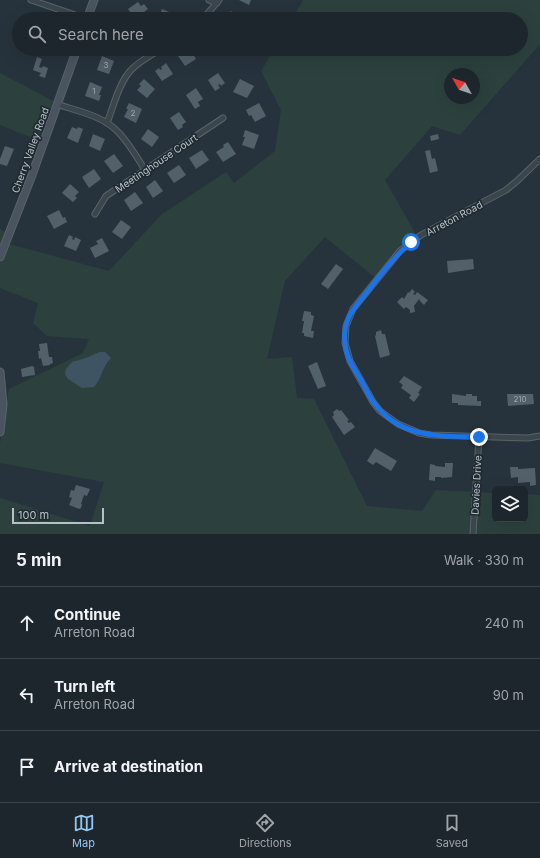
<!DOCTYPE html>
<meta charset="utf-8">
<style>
:root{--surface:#1d262d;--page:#252e35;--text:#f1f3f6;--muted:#a0a5aa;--line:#3b4349;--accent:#95c5ee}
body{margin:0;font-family:Inter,sans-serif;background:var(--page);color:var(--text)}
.controls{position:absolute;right:12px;bottom:12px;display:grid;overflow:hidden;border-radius:6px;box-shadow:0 4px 16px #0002}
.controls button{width:36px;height:36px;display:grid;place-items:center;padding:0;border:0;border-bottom:1px solid var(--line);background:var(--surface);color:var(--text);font:20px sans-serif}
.compass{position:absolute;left:444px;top:68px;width:36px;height:36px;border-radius:50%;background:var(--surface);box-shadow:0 4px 16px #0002;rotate:310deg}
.scale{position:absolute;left:12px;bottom:10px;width:92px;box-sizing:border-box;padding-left:4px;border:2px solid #b6c0c7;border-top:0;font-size:11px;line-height:14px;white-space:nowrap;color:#b6c0c7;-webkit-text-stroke:3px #1f2a31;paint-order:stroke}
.stop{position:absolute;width:12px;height:12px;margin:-9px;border:3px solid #1a73e8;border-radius:50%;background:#fff}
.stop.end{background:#1a73e8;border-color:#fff;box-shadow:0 1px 4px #0008}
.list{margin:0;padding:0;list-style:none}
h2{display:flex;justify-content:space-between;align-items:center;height:52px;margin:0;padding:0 16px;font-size:17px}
h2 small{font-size:13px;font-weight:400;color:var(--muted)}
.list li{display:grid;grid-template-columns:26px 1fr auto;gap:12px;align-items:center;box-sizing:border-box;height:72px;padding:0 16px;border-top:1px solid var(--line)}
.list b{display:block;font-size:15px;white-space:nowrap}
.list p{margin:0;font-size:13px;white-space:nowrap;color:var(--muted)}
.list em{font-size:13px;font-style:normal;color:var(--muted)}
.icon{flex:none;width:22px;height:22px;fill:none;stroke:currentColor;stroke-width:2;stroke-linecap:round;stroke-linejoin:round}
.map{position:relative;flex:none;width:540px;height:534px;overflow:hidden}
.search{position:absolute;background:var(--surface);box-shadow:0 4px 16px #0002;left:12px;right:12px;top:12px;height:44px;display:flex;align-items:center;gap:10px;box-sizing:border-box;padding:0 14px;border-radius:22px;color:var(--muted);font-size:15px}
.sheet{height:268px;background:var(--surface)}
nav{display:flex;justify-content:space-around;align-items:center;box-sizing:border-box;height:56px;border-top:1px solid var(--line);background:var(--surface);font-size:11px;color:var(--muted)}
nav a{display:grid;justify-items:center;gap:2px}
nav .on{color:var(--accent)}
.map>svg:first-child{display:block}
.green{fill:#2c413e;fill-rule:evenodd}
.water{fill:#3e5463}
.building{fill:#526069}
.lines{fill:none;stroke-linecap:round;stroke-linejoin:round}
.street-casing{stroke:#58636a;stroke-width:7}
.secondary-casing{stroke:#58636a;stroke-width:9}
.street{stroke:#3a454c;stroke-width:5}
.secondary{stroke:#49545f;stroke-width:7}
.route{stroke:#1a73e8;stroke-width:5}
.labels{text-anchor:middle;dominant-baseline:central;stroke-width:3.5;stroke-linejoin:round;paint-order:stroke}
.number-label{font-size:8px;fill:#9da8b0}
.street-label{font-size:10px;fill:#b6c0c7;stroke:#1f2a31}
</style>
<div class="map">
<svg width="540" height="534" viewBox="0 0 540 534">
<rect width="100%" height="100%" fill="#27333c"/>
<g class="green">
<path d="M 303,0 L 540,0 L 540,44 L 460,135 L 432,126 L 385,180 L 418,238 L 377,279 L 325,237 L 285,281 L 267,359 L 292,357 L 297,398 L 314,399 L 367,506 L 422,511 L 436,490 L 495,493 L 495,519 L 525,519 L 525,494 L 540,495 L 540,534 L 0,534 L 0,498 L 90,526 L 104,482 L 0,463 L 0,443 L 9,389 L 83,353 L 89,339 L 47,336 L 33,323 L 38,303 L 0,288 L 0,229 L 11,235 L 9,244 L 109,271 L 162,214 L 226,172 L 234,183 L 275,151 L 281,110 L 261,71 L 274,49 L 521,49 L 521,19 L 292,19 ZM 450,74 L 474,74 L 474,98 L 450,98 Z"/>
<path d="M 0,73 L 53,101 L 38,140 L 0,125 Z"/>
</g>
<path class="water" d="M 99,352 L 105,352 L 111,358 C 102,367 102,378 94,387 L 82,388 L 68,379 L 65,374 L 66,369 L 72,362 L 86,358 Z"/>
<g class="building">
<path d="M 239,0 L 251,0 L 249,5 Z"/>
<path d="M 138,2 L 141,6 L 144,4 L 148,9 L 135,19 L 128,9 Z"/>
<path d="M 162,9 L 174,14 L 172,19 L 158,19 Z"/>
<path d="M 231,11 L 240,19 L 225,19 Z"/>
<path d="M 122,49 L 132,49 L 126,54 Z"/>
<path d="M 189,49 L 190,49 L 196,59 L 185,66 L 178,56 L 183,53 L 184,55 L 186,54 L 184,52 Z"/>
<path d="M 102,56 L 114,61 L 109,74 L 97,70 Z"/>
<path d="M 37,57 L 42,59 L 39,67 L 42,68 L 43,66 L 48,68 L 45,78 L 39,76 L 41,73 L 33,70 Z"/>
<path d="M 166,63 L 173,74 L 162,81 L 155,71 L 159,68 L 160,70 L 162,69 L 161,67 Z"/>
<path d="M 218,73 L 225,83 L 221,86 L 220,84 L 218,85 L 220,88 L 215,91 L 208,80 Z"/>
<path d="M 144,79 L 155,89 L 147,98 L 137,90 L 141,86 L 139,84 Z"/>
<path d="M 240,79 L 254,86 L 247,98 L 233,92 Z"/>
<path d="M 90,82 L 102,87 L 99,95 L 101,95 L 99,101 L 85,96 Z"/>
<path d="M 196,88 L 203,99 L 198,102 L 200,106 L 195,109 L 186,95 Z"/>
<path d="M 129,103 L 142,109 L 136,123 L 124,117 L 128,109 L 126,109 Z"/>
<path d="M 259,103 L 266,116 L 255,122 L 251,115 L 249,116 L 246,110 Z"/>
<path d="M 179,112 L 186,122 L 182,125 L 183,127 L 178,130 L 170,118 Z"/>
<path d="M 72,127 L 77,129 L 78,127 L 83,129 L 78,143 L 67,138 Z"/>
<path d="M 148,129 L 159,137 L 152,147 L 141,139 Z"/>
<path d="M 245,130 L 259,135 L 254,149 L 242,145 L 245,137 L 243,137 Z"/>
<path d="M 93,134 L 105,139 L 100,151 L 89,146 Z"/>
<path d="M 438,134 L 439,139 L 431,141 L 430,136 Z"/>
<path d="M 228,142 L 236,154 L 223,162 L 216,152 L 224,147 L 223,145 Z"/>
<path d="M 5,146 L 14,149 L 7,166 L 0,164 L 0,159 Z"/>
<path d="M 202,150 L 209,160 L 196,169 L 189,158 Z"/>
<path d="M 430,150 L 432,159 L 435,158 L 438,171 L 430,173 L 425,151 Z"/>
<path d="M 114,154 L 123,166 L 113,173 L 104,161 Z"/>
<path d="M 179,165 L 186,175 L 174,183 L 167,173 Z"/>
<path d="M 94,169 L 101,179 L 89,188 L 82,177 Z"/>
<path d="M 155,180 L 163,191 L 153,198 L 146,187 Z"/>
<path d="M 70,184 L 79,192 L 75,196 L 77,198 L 73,202 L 62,193 Z"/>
<path d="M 135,192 L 143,203 L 131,211 L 124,200 Z"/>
<path d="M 59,210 L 63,218 L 65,217 L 67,222 L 54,229 L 47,216 Z"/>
<path d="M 121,220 L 131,227 L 122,239 L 112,232 Z"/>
<path d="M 69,235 L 73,237 L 72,239 L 74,240 L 75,237 L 81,240 L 76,251 L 64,246 Z"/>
<path d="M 102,238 L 109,251 L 95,258 L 90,248 L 98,244 L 96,241 Z"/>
<path d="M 473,259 L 474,269 L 448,273 L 447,261 Z"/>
<path d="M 336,264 L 343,269 L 328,289 L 321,284 Z"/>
<path d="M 412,289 L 415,292 L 413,294 L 415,295 L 417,292 L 428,300 L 424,305 L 420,301 L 419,299 L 414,306 L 415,312 L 410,313 L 410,310 L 406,307 L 404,309 L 397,302 L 402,297 L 404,299 L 408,292 L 409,293 Z"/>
<path d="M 304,311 L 311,312 L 311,315 L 314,316 L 311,331 L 314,331 L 313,338 L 304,336 L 304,333 L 302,333 L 304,321 L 302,321 Z"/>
<path d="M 381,330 L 382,334 L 385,334 L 390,355 L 380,358 L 375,336 L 376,335 L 376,332 Z"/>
<path d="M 47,343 L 49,357 L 52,357 L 53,363 L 50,364 L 50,365 L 43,366 L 41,358 L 39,359 L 38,351 L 40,351 L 39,344 Z"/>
<path d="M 317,362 L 326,386 L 318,389 L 308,366 Z"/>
<path d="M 32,366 L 34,367 L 35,375 L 22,377 L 21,369 Z"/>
<path d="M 404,376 L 422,387 L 418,393 L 420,394 L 414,402 L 409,398 L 411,395 L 401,388 L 403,385 L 399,382 Z"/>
<path d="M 452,394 L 466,396 L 466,394 L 472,394 L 472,396 L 477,396 L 477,401 L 481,401 L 481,406 L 458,405 L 458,403 L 452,403 Z"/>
<path d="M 507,394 L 533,394 L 534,404 L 508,406 Z"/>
<path d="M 337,409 L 339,411 L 341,410 L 349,420 L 347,421 L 349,423 L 351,422 L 355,427 L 344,435 L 332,417 L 334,415 L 333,412 Z"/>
<path d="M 375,448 L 397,461 L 391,471 L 376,462 L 373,465 L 367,461 Z"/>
<path d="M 445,463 L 453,463 L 452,477 L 441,478 L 441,477 L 435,477 L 435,481 L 429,480 L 430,464 L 435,465 L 435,466 L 445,467 Z"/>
<path d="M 510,467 L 518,467 L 518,469 L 535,468 L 536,485 L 530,486 L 530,482 L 518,483 L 518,477 L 511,478 Z"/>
<path d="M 76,485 L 90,489 L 87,496 L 84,495 L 81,504 L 82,504 L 81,508 L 79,509 L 69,505 L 72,498 L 69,497 L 71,490 L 74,491 Z"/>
</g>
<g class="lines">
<g class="street-casing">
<g id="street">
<path d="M 31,0 L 87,19"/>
<path d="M 209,0 L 217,3"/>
<path d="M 203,19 L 219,0"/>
<path d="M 57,104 C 76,111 101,115 116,130 C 128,141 136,156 145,170"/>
<path d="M 107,123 C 114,105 119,82 132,69 C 140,61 151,55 161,49"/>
<path d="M 540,159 L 517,181 L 506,190 L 421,235 L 400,251 L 353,309 L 346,326 L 345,343 L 350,361 L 373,402 L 380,411 L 398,424 L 419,433 L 431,435 L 528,438 L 540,436"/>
<path d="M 95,214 L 106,196 L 223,118"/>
<path d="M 473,534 L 479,437"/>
</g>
</g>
<g class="secondary-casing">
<g id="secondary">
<path d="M 87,19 L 94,0"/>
<path d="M 0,257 L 32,175 L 77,49"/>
<path d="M 0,372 L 3,404 L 0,432"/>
</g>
</g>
<use href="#street" class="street"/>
<use href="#secondary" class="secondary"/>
</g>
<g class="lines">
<path class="route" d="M 411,242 C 394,257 381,274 367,292 C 361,300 353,308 349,317 C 345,325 344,335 345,343 C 346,358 355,370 362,382 C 366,389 369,397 374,403 C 401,439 439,436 479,437"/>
</g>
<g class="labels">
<g class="number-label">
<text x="106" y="65">3</text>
<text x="94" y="91">1</text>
<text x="133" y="113">2</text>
<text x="520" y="399">210</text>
</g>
<g class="street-label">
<text transform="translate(30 150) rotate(-70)">Cherry Valley Road</text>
<text transform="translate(156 163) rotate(-34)">Meetinghouse Court</text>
<text transform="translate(454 218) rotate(-28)">Arreton Road</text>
<text transform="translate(476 485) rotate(-87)">Davies Drive</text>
</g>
</g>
</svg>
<div class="controls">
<button><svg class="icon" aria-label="layers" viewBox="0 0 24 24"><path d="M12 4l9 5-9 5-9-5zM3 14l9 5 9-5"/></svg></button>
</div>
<svg class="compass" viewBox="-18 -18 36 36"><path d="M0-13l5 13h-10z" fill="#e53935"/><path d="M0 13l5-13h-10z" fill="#a0a5aa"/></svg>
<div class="scale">100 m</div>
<div class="stop" style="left:411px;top:242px"></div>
<div class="stop end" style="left:479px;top:437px"></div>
<div class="search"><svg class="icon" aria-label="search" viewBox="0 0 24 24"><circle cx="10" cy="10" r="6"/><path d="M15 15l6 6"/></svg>Search here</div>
</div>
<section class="sheet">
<h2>5 min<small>Walk · 330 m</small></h2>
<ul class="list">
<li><svg class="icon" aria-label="ahead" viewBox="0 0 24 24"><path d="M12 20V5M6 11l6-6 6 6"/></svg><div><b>Continue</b><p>Arreton Road</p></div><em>240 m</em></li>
<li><svg class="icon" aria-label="left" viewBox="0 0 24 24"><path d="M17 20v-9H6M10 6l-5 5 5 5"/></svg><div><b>Turn left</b><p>Arreton Road</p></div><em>90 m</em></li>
<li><svg class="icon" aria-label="arrive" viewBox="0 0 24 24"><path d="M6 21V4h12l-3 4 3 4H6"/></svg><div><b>Arrive at destination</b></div></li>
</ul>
</section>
<nav>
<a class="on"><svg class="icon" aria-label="map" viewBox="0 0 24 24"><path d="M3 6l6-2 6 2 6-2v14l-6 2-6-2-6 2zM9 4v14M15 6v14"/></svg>Map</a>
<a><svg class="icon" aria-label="directions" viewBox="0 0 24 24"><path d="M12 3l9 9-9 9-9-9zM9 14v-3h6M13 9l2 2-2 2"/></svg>Directions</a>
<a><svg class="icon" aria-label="saved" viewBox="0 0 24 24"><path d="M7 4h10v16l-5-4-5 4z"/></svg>Saved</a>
</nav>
